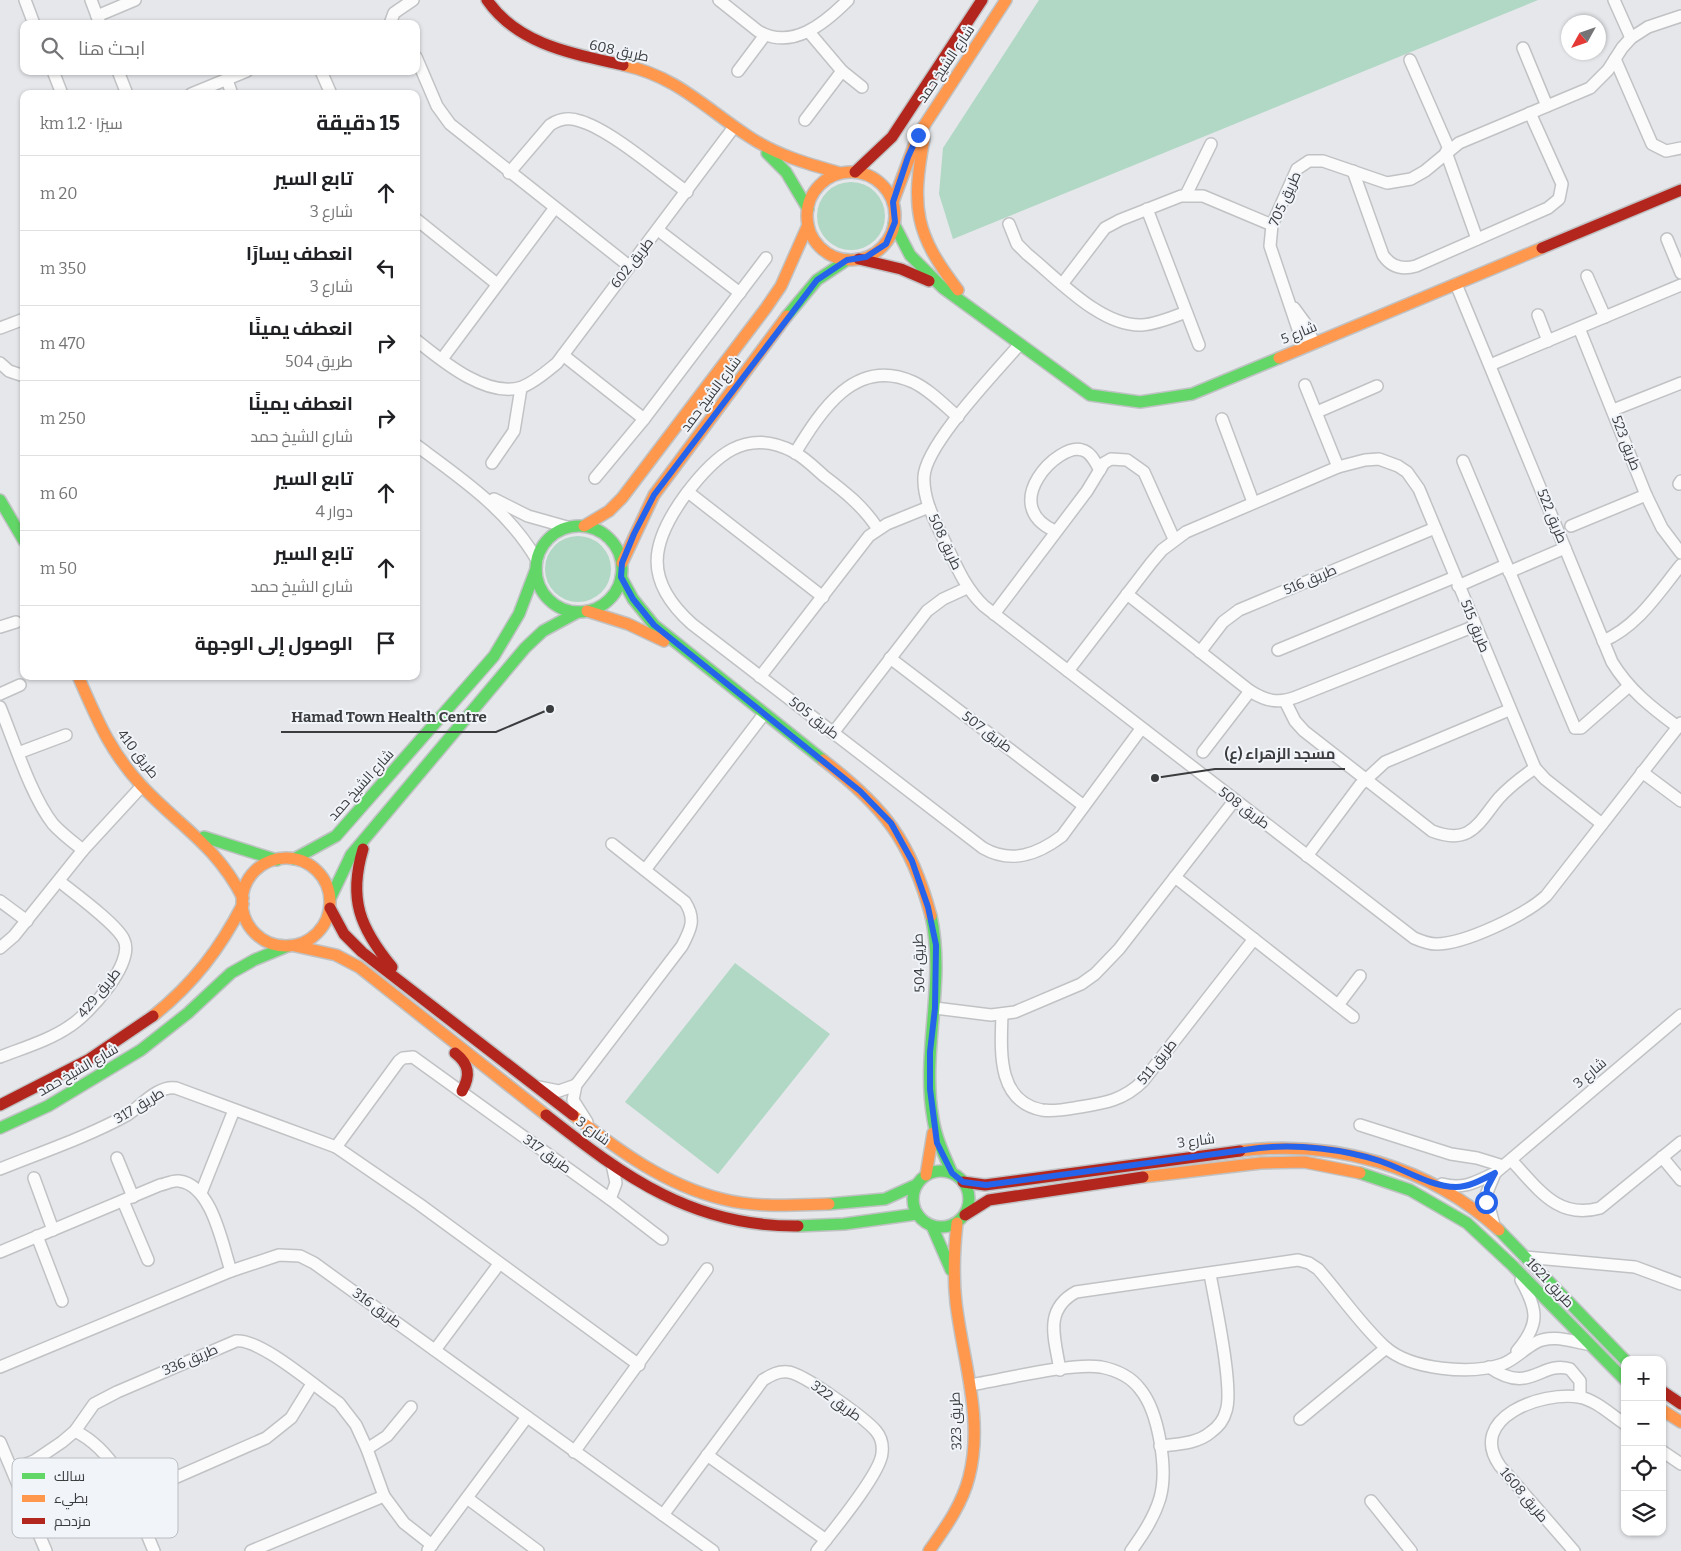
<!DOCTYPE html>
<html lang="ar">
<meta charset="utf-8">
<style>
:root{--surface:#fff;--page:#f6f6f6;--text:#202124;--muted:#757577;--line:#e0e0e0}
body{margin:0;font-family:Bitter,Cairo,serif;background:var(--page);color:var(--text);direction:rtl}
.controls{position:absolute;right:15px;bottom:15px;display:grid;overflow:hidden;border-radius:10px;box-shadow:0 1px 4px #0004}
.controls button{width:45px;height:45px;display:grid;place-items:center;padding:0;border:0;border-bottom:1px solid var(--line);background:var(--surface);color:var(--text);font:25px sans-serif}
.compass{position:absolute;left:1561px;top:15px;width:45px;height:45px;border-radius:50%;background:var(--surface);box-shadow:0 1px 4px #0004;rotate:230deg}
.stop{position:absolute;width:15px;height:15px;margin:-11px;border:4px solid #2563eb;border-radius:50%;background:#fff}
.stop.end{background:#2563eb;border-color:#fff;box-shadow:0 1px 5px #0008}
.list{margin:0;padding:0;list-style:none}
h2{display:flex;justify-content:space-between;align-items:center;height:65px;margin:0;padding:0 20px;font-size:21px}
h2 small{font-size:16px;font-weight:400;color:var(--muted)}
.list li{display:grid;grid-template-columns:32px 1fr auto;gap:15px;align-items:center;box-sizing:border-box;height:75px;padding:0 20px;border-top:1px solid var(--line)}
.list b{display:block;font-size:19px;white-space:nowrap}
.list p{margin:0;font-size:16px;white-space:nowrap;color:var(--muted)}
.list em{font-size:16px;font-style:normal;color:var(--muted)}
.icon{flex:none;width:28px;height:28px;fill:none;stroke:currentColor;stroke-width:2;stroke-linecap:round;stroke-linejoin:round}
.map{position:relative;flex:none;width:1681px;height:1551px;overflow:hidden;direction:ltr}
.search{position:absolute;background:var(--surface);box-shadow:0 1px 4px #0004;left:20px;top:20px;width:400px;height:55px;display:flex;align-items:center;gap:12px;box-sizing:border-box;padding:0 18px;border-radius:10px;color:var(--muted);font-size:19px}
.panel{position:absolute;background:var(--surface);box-shadow:0 1px 4px #0004;left:20px;top:90px;width:400px;height:590px;border-radius:10px;direction:rtl}
.map>svg:first-child{display:block}
.green{fill:#b1d7c5}
.lines{fill:none;stroke-linecap:round;stroke-linejoin:round}
.street-casing{stroke:#c0c2c4;stroke-width:14}
.fast-casing{stroke:#c0c2c4;stroke-width:14}
.slow-casing{stroke:#c0c2c4;stroke-width:14}
.jam-casing{stroke:#c0c2c4;stroke-width:14}
.street{stroke:#fbfbfc;stroke-width:11}
.fast{stroke:#63d668;stroke-width:11}
.slow{stroke:#ff974d;stroke-width:11}
.jam{stroke:#b3261e;stroke-width:11}
.route{stroke:#2563eb;stroke-width:6}
.labels{text-anchor:middle;dominant-baseline:central;stroke-width:4;stroke-linejoin:round;paint-order:stroke}
.street-label{font-size:14px;fill:#3a3c3e;stroke:#f1f4f9}
.key{fill:#f1f4f9;stroke:#babdc1;stroke-width:1}
.key-label{font-size:14px;fill:#3a3c3e}
.leader{fill:none;stroke:#3a3c3e;stroke-width:2}
.callout-dot{fill:#3a3c3e;stroke:#f1f4f9;stroke-width:2}
.callout-label{font-size:15px;text-anchor:middle;font-weight:bold;fill:#3a3c3e;stroke:#f1f4f9;stroke-width:4;stroke-linejoin:round;paint-order:stroke}
</style>
<div class="map">
<svg width="1681" height="1551" viewBox="0 0 1681 1551">
<rect width="100%" height="100%" fill="#e5e7ea"/>
<g class="green">
<path d="M 1039,0 L 1538,0 L 953,239 L 939,194 L 943,148 Z"/>
<circle cx="851" cy="216" r="34"/>
<circle cx="578" cy="569" r="33"/>
<path d="M 735,963 L 830,1034 L 718,1174 L 625,1102 Z"/>
</g>
<g class="lines">
<g class="street-casing">
<g id="street">
<path d="M 25,0 L 34,24"/>
<path d="M 91,0 L 100,24"/>
<path d="M 719,0 L 758,31 C 792,51 825,23 848,0"/>
<path d="M 1614,0 L 1631,38"/>
<path d="M 97,16 L 135,0"/>
<path d="M 390,24 L 394,13 L 413,0"/>
<path d="M 1523,48 L 1547,106"/>
<path d="M 416,57 L 437,106 L 450,124 L 629,266"/>
<path d="M 1615,59 L 1652,144 L 1666,151 L 1681,148"/>
<path d="M 1410,60 L 1449,149"/>
<path d="M 53,71 L 62,94"/>
<path d="M 118,71 L 127,94"/>
<path d="M 321,71 L 331,94"/>
<path d="M 738,71 L 765,35"/>
<path d="M 842,71 L 862,87"/>
<path d="M 227,80 L 232,94"/>
<path d="M 191,94 L 247,71"/>
<path d="M 805,120 L 842,71 L 809,32"/>
<path d="M 1446,152 L 1477,239"/>
<path d="M 1353,171 L 1383,255 C 1391,267 1402,270 1416,266 L 1548,208 L 1559,199 L 1562,184 L 1530,113"/>
<path d="M 509,173 L 550,125 C 559,119 570,117 580,121 C 611,130 659,172 687,192"/>
<path d="M 1186,195 L 1211,144"/>
<path d="M 1147,209 L 1199,345"/>
<path d="M 416,219 L 497,284"/>
<path d="M 1009,224 L 1017,244 L 1027,254 C 1058,279 1101,327 1142,325 C 1157,324 1173,317 1186,312"/>
<path d="M 658,230 L 740,293"/>
<path d="M 1667,239 L 1681,273"/>
<path d="M 1587,276 L 1605,317"/>
<path d="M 1063,283 L 1105,228 L 1120,220 L 1181,196 L 1203,196 L 1272,225"/>
<path d="M 1456,284 L 1612,662 C 1629,690 1652,708 1678,727"/>
<path d="M 1294,308 L 1305,323 L 1314,343"/>
<path d="M 1538,315 L 1548,341"/>
<path d="M 0,328 L 24,319"/>
<path d="M 1579,328 L 1646,495 L 1662,528 L 1681,553"/>
<path d="M 416,340 C 441,360 487,399 522,387 C 535,382 546,372 557,363 L 734,127"/>
<path d="M 1019,345 C 996,372 925,445 924,477 C 923,499 934,519 943,538 C 955,563 964,587 984,606 L 1414,938 C 1421,941 1429,944 1436,944 C 1465,944 1525,915 1546,896 L 1681,723"/>
<path d="M 1304,347 L 1270,246 L 1272,225 L 1297,169 L 1309,161 L 1323,161 L 1387,183 L 1411,179 L 1425,171 L 1459,143 L 1590,88 L 1608,70 L 1622,48 L 1631,38 L 1648,27 L 1681,16"/>
<path d="M 563,355 L 644,419"/>
<path d="M 442,359 L 554,209"/>
<path d="M 0,363 L 9,371 L 24,376"/>
<path d="M 1490,365 L 1681,285"/>
<path d="M 1305,385 L 1338,467"/>
<path d="M 1613,410 L 1681,383"/>
<path d="M 1317,412 L 1377,386"/>
<path d="M 1222,419 L 1253,502"/>
<path d="M 416,445 C 462,479 508,510 537,560"/>
<path d="M 795,453 C 821,411 855,356 913,382 C 930,390 944,405 958,417"/>
<path d="M 1463,461 L 1575,728 L 1581,728 L 1629,686"/>
<path d="M 492,463 L 514,431 L 521,388"/>
<path d="M 595,478 L 644,419 L 766,258"/>
<path d="M 1679,484 L 1681,481"/>
<path d="M 688,492 L 823,597"/>
<path d="M 494,499 L 528,516 L 567,527"/>
<path d="M 1571,526 L 1646,495"/>
<path d="M 878,529 C 863,506 845,492 824,476 C 815,468 805,458 794,452 C 745,426 714,457 686,494 C 650,543 643,580 692,624 L 983,848 C 1011,864 1037,855 1062,836 L 1141,729"/>
<path d="M 1055,531 C 997,505 1059,442 1082,450 C 1091,452 1095,462 1100,470"/>
<path d="M 1509,572 L 1565,548"/>
<path d="M 1458,586 L 1506,565"/>
<path d="M 1127,594 L 1250,691 C 1266,701 1278,704 1296,697 L 1475,626"/>
<path d="M 994,614 L 1087,491 L 1104,463 L 1111,459 L 1127,460 L 1144,472 L 1174,539"/>
<path d="M 0,627 L 16,622"/>
<path d="M 1603,641 C 1638,626 1658,593 1681,565"/>
<path d="M 1278,650 L 1455,577"/>
<path d="M 1200,652 L 1223,622 L 1239,610 L 1435,528"/>
<path d="M 890,658 L 1084,806"/>
<path d="M 1068,671 L 1151,563 L 1162,550 L 1186,532 L 1338,467 L 1365,460 L 1379,459 L 1398,466 L 1407,472 L 1419,489 L 1535,768 L 1545,779 L 1602,824"/>
<path d="M 760,677 L 869,536 L 887,524 L 929,507"/>
<path d="M 0,694 L 20,685"/>
<path d="M 1285,701 L 1295,721 L 1304,731 L 1432,831 C 1471,846 1478,823 1499,798 C 1510,786 1522,777 1535,768"/>
<path d="M 0,707 C 14,741 31,796 53,824 C 62,834 73,842 83,850"/>
<path d="M 833,733 L 927,611 L 943,599 L 967,588"/>
<path d="M 1203,752 L 1250,691"/>
<path d="M 18,753 L 66,735"/>
<path d="M 1642,772 L 1681,801"/>
<path d="M 1307,856 L 1360,785 L 1385,762 L 1509,710"/>
<path d="M 645,870 L 764,714"/>
<path d="M 1175,877 L 1353,1017"/>
<path d="M 0,901 L 27,921"/>
<path d="M 0,948 L 14,936 L 83,850 L 142,786"/>
<path d="M 1338,1005 L 1360,976"/>
<path d="M 935,1008 L 991,1015 L 1015,1012 L 1081,984 L 1095,974 L 1119,949 L 1234,801"/>
<path d="M 1002,1014 C 1001,1050 996,1101 1042,1110 C 1055,1112 1068,1109 1080,1107 C 1105,1103 1124,1100 1143,1081 L 1254,939"/>
<path d="M 0,1057 C 23,1048 50,1040 70,1026 C 89,1014 135,963 124,940 C 118,925 74,893 59,881"/>
<path d="M 539,1087 L 559,1091 L 576,1085"/>
<path d="M 587,1122 L 573,1100 L 576,1085 L 682,946 C 691,929 696,919 685,902 L 612,844"/>
<path d="M 1360,1125 L 1451,1154 L 1477,1158 L 1503,1166"/>
<path d="M 336,1147 L 399,1061 L 403,1058 L 413,1057 L 610,1199 L 662,1239"/>
<path d="M 1662,1157 L 1681,1180"/>
<path d="M 117,1158 L 133,1197"/>
<path d="M 1511,1160 C 1538,1188 1557,1220 1600,1208 L 1681,1142"/>
<path d="M 0,1169 C 42,1152 87,1137 127,1115 C 141,1106 158,1085 176,1088 L 336,1147 L 419,1204 L 639,1365"/>
<path d="M 34,1178 L 53,1230"/>
<path d="M 1442,1184 C 1463,1190 1476,1182 1495,1173 L 1681,1015"/>
<path d="M 201,1193 L 234,1110"/>
<path d="M 610,1199 L 616,1183 L 612,1164"/>
<path d="M 123,1201 L 148,1260"/>
<path d="M 1494,1225 L 1486,1195 L 1495,1173"/>
<path d="M 37,1236 L 62,1301"/>
<path d="M 0,1252 L 160,1185 C 166,1184 173,1180 179,1181 C 212,1185 222,1244 231,1271"/>
<path d="M 1525,1257 L 1635,1267 L 1681,1284"/>
<path d="M 435,1350 L 499,1264"/>
<path d="M 1517,1351 C 1540,1324 1538,1310 1521,1280"/>
<path d="M 0,1367 L 231,1271 L 279,1255 L 300,1256 L 314,1263 L 713,1551"/>
<path d="M 1489,1367 C 1531,1396 1540,1360 1570,1369 L 1580,1381 L 1580,1397"/>
<path d="M 1060,1370 C 1055,1339 1043,1310 1076,1292 L 1298,1260 L 1309,1263 L 1318,1269 C 1340,1294 1360,1324 1385,1347 C 1411,1370 1471,1375 1503,1364 C 1515,1359 1524,1349 1535,1343 C 1551,1334 1570,1341 1587,1344"/>
<path d="M 970,1385 C 1002,1380 1072,1362 1101,1367 C 1116,1370 1131,1377 1140,1389 C 1159,1412 1168,1470 1160,1498 C 1154,1518 1143,1534 1131,1551"/>
<path d="M 1300,1419 L 1386,1348"/>
<path d="M 75,1431 C 121,1454 135,1507 154,1551"/>
<path d="M 0,1442 L 46,1551"/>
<path d="M 1160,1446 C 1177,1444 1197,1444 1211,1432 C 1218,1427 1224,1419 1226,1411 C 1234,1389 1215,1302 1210,1274"/>
<path d="M 367,1449 L 387,1436 L 411,1407"/>
<path d="M 1662,1451 L 1681,1464"/>
<path d="M 574,1452 L 707,1269"/>
<path d="M 707,1455 L 826,1540"/>
<path d="M 13,1469 L 34,1461 L 62,1442 L 75,1431 L 94,1404 L 117,1392 L 236,1341 C 260,1338 317,1388 339,1403 L 356,1425 L 367,1449 L 384,1496 L 404,1523 L 432,1545"/>
<path d="M 131,1497 L 266,1438 L 291,1418 L 312,1384"/>
<path d="M 467,1498 L 538,1551"/>
<path d="M 1371,1501 L 1411,1551"/>
<path d="M 663,1515 L 763,1380 C 771,1375 778,1371 788,1372 C 803,1373 866,1419 876,1431 C 881,1437 883,1445 882,1453 C 881,1473 832,1532 817,1551"/>
<path d="M 428,1550 L 527,1417"/>
<path d="M 251,1551 L 384,1496"/>
<path d="M 1574,1551 L 1500,1466 C 1466,1418 1542,1391 1579,1397 C 1596,1400 1611,1415 1625,1424"/>
</g>
</g>
<g class="fast-casing">
<g id="fast">
<path d="M 767,153 L 786,172 L 808,209"/>
<path d="M 894,224 L 910,255 L 943,288 L 1090,395 L 1140,402 L 1192,394 L 1279,358"/>
<path d="M 787,316 L 817,280 L 847,260"/>
<path d="M 0,500 L 24,541"/>
<circle cx="579" cy="569" r="43"/>
<path d="M 621,577 L 633,599 L 654,625 L 823,760"/>
<path d="M 204,837 L 277,860"/>
<path d="M 294,859 L 336,836 L 494,656 L 519,614 L 536,569"/>
<path d="M 330,899 L 351,855 L 525,648 L 543,631 L 578,612"/>
<path d="M 931,916 C 946,983 921,1051 933,1119 C 936,1138 944,1155 952,1173"/>
<path d="M 0,1128 L 48,1106 L 141,1050 L 188,1013 L 231,973 L 254,960 L 288,946"/>
<circle cx="941" cy="1199" r="28"/>
<path d="M 1360,1173 L 1410,1190 L 1467,1223 L 1513,1266 L 1625,1380"/>
<path d="M 829,1204 L 885,1199 L 916,1185"/>
<path d="M 798,1226 L 844,1224 L 917,1214"/>
<path d="M 932,1226 L 951,1270"/>
<path d="M 1499,1230 L 1625,1360"/>
</g>
</g>
<g class="slow-casing">
<g id="slow">
<path d="M 623,65 C 676,76 705,108 748,136 C 776,155 808,164 840,173"/>
<path d="M 924,139 C 911,208 915,234 958,290"/>
<circle cx="851" cy="216" r="44"/>
<path d="M 893,202 L 918,135 L 1006,0"/>
<path d="M 1279,358 L 1542,248"/>
<path d="M 584,526 L 609,511 L 622,498 L 766,308 L 781,286 L 808,225"/>
<path d="M 622,563 L 654,495 L 787,316"/>
<path d="M 587,611 L 628,624 L 664,641"/>
<path d="M 78,676 C 97,719 109,750 141,785 C 180,827 215,844 243,898"/>
<path d="M 823,760 C 884,807 911,841 931,916"/>
<circle cx="286" cy="902" r="44"/>
<path d="M 295,946 L 336,955 L 359,967 L 546,1115"/>
<path d="M 153,1016 C 193,984 220,949 243,904"/>
<path d="M 573,1115 C 618,1150 665,1185 722,1199 C 756,1208 793,1205 829,1204"/>
<path d="M 1240,1151 C 1333,1139 1429,1166 1499,1230"/>
<path d="M 926,1175 L 933,1133"/>
<path d="M 1143,1177 L 1261,1163 L 1304,1162 L 1360,1173"/>
<path d="M 1662,1410 L 1681,1422"/>
<path d="M 929,1551 C 945,1528 962,1505 969,1477 C 984,1419 963,1361 956,1303 C 953,1276 954,1250 957,1223"/>
</g>
</g>
<g class="jam-casing">
<g id="jam">
<path d="M 487,0 C 518,45 574,54 623,65"/>
<path d="M 855,172 L 892,137 L 982,0"/>
<path d="M 1542,248 L 1681,190"/>
<path d="M 859,259 L 901,269 L 929,281"/>
<path d="M 363,849 C 348,899 360,928 392,967"/>
<path d="M 330,908 L 344,934 L 362,952 L 573,1115"/>
<path d="M 455,1053 C 469,1064 471,1075 462,1091"/>
<path d="M 0,1105 L 88,1060 L 153,1016"/>
<path d="M 546,1115 C 625,1177 693,1227 798,1226"/>
<path d="M 963,1182 L 985,1185 L 1240,1151"/>
<path d="M 965,1215 L 989,1200 L 1143,1177"/>
<path d="M 1662,1391 L 1681,1404"/>
</g>
</g>
<use href="#street" class="street"/>
<use href="#fast" class="fast"/>
<use href="#slow" class="slow"/>
<use href="#jam" class="jam"/>
</g>
<g class="lines">
<path class="route" d="M 918,135 L 908,157 L 893,202 L 895,222 L 886,244 L 866,257 L 847,260 L 817,280 L 654,495 L 634,534 L 622,563 L 621,577 L 633,599 L 654,625 L 860,791 L 891,823 L 912,861 L 928,907 L 936,945 L 935,1008 L 930,1052 L 930,1089 L 937,1143 L 952,1173 L 963,1182 L 986,1185 L 1259,1148 C 1298,1144 1343,1149 1380,1161 C 1404,1169 1431,1187 1456,1187 C 1470,1187 1483,1179 1495,1173 L 1487,1188 L 1486,1202"/>
</g>
<g class="labels">
<g class="street-label">
<text transform="translate(619 51) rotate(12)">طريق 608</text>
<text transform="translate(946 64) rotate(-56)">شارع الشيخ حمد</text>
<text transform="translate(1285 199) rotate(-66)">طريق 705</text>
<text transform="translate(632 263) rotate(-52)">طريق 602</text>
<text transform="translate(1299 333) rotate(-22)">شارع 5</text>
<text transform="translate(711 394) rotate(-53)">شارع الشيخ حمد</text>
<text transform="translate(1626 443) rotate(69)">طريق 523</text>
<text transform="translate(1552 516) rotate(68)">طريق 522</text>
<text transform="translate(945 542) rotate(65)">طريق 508</text>
<text transform="translate(1310 580) rotate(-23)">طريق 516</text>
<text transform="translate(1475 626) rotate(68)">طريق 515</text>
<text transform="translate(814 718) rotate(38)">طريق 505</text>
<text transform="translate(987 732) rotate(37)">طريق 507</text>
<text transform="translate(138 754) rotate(52)">طريق 410</text>
<text transform="translate(361 785) rotate(-48)">شارع الشيخ حمد</text>
<text transform="translate(1244 808) rotate(37)">طريق 508</text>
<text transform="translate(919 963) rotate(-92)">طريق 504</text>
<text transform="translate(99 993) rotate(-51)">طريق 429</text>
<text transform="translate(1157 1062) rotate(-51)">طريق 511</text>
<text transform="translate(78 1070) rotate(-30)">شارع الشيخ حمد</text>
<text transform="translate(1590 1073) rotate(-40)">شارع 3</text>
<text transform="translate(139 1106) rotate(-31)">طريق 317</text>
<text transform="translate(593 1131) rotate(36)">شارع 3</text>
<text transform="translate(1196 1141) rotate(-7)">شارع 3</text>
<text transform="translate(547 1154) rotate(36)">طريق 317</text>
<text transform="translate(1550 1283) rotate(47)">طريق 1621</text>
<text transform="translate(377 1308) rotate(36)">طريق 316</text>
<text transform="translate(190 1360) rotate(-23)">طريق 336</text>
<text transform="translate(836 1401) rotate(36)">طريق 322</text>
<text transform="translate(956 1421) rotate(-92)">طريق 323</text>
<text transform="translate(1524 1495) rotate(50)">طريق 1608</text>
</g>
</g>
<rect x="12" y="1458" width="166" height="80" rx="8" class="key"/>
<rect x="22" y="1473" width="23" height="6" fill="#63d668"/>
<rect x="22" y="1495" width="23" height="7" fill="#ff974d"/>
<rect x="22" y="1518" width="23" height="6" fill="#b3261e"/>
<g class="key-label">
<text x="54" y="1481">سالك</text>
<text x="54" y="1503">بطيء</text>
<text x="54" y="1526">مزدحم</text>
</g>
<path class="leader" d="M550 709L496 732H281M1155 778L1215 769H1345"/>
<g class="callout-dot">
<circle cx="550" cy="709" r="5"/>
<circle cx="1155" cy="778" r="5"/>
</g>
<g class="callout-label">
<text x="389" y="722">Hamad Town Health Centre</text>
<text x="1280" y="759">مسجد الزهراء (ع)</text>
</g>
</svg>
<div class="controls">
<button>+</button>
<button>−</button>
<button><svg class="icon" aria-label="locate" viewBox="0 0 24 24"><circle cx="12" cy="12" r="6"/><path d="M12 2v4M12 18v4M2 12h4M18 12h4"/></svg></button>
<button><svg class="icon" aria-label="layers" viewBox="0 0 24 24"><path d="M12 4l9 5-9 5-9-5zM3 14l9 5 9-5"/></svg></button>
</div>
<svg class="compass" viewBox="-18 -18 36 36"><path d="M0-13l5 13h-10z" fill="#e53935"/><path d="M0 13l5-13h-10z" fill="#757577"/></svg>
<div class="stop" style="left:1486px;top:1202px"></div>
<div class="stop end" style="left:918px;top:135px"></div>
<div class="search"><svg class="icon" aria-label="search" viewBox="0 0 24 24"><circle cx="10" cy="10" r="6"/><path d="M15 15l6 6"/></svg>ابحث هنا</div>
<section class="panel">
<h2>15 دقيقة<small>سيرًا · 1.2 km</small></h2>
<ul class="list">
<li><svg class="icon" aria-label="ahead" viewBox="0 0 24 24"><path d="M12 20V5M6 11l6-6 6 6"/></svg><div><b>تابع السير</b><p>شارع 3</p></div><em>20 m</em></li>
<li><svg class="icon" aria-label="left" viewBox="0 0 24 24"><path d="M17 20v-9H6M10 6l-5 5 5 5"/></svg><div><b>انعطف يسارًا</b><p>شارع 3</p></div><em>350 m</em></li>
<li><svg class="icon" aria-label="right" viewBox="0 0 24 24"><path d="M7 20v-9h11M14 6l5 5-5 5"/></svg><div><b>انعطف يمينًا</b><p>طريق 504</p></div><em>470 m</em></li>
<li><svg class="icon" aria-label="right" viewBox="0 0 24 24"><path d="M7 20v-9h11M14 6l5 5-5 5"/></svg><div><b>انعطف يمينًا</b><p>شارع الشيخ حمد</p></div><em>250 m</em></li>
<li><svg class="icon" aria-label="ahead" viewBox="0 0 24 24"><path d="M12 20V5M6 11l6-6 6 6"/></svg><div><b>تابع السير</b><p>دوار 4</p></div><em>60 m</em></li>
<li><svg class="icon" aria-label="ahead" viewBox="0 0 24 24"><path d="M12 20V5M6 11l6-6 6 6"/></svg><div><b>تابع السير</b><p>شارع الشيخ حمد</p></div><em>50 m</em></li>
<li><svg class="icon" aria-label="arrive" viewBox="0 0 24 24"><path d="M6 21V4h12l-3 4 3 4H6"/></svg><div><b>الوصول إلى الوجهة</b></div></li>
</ul>
</section>
</div>
